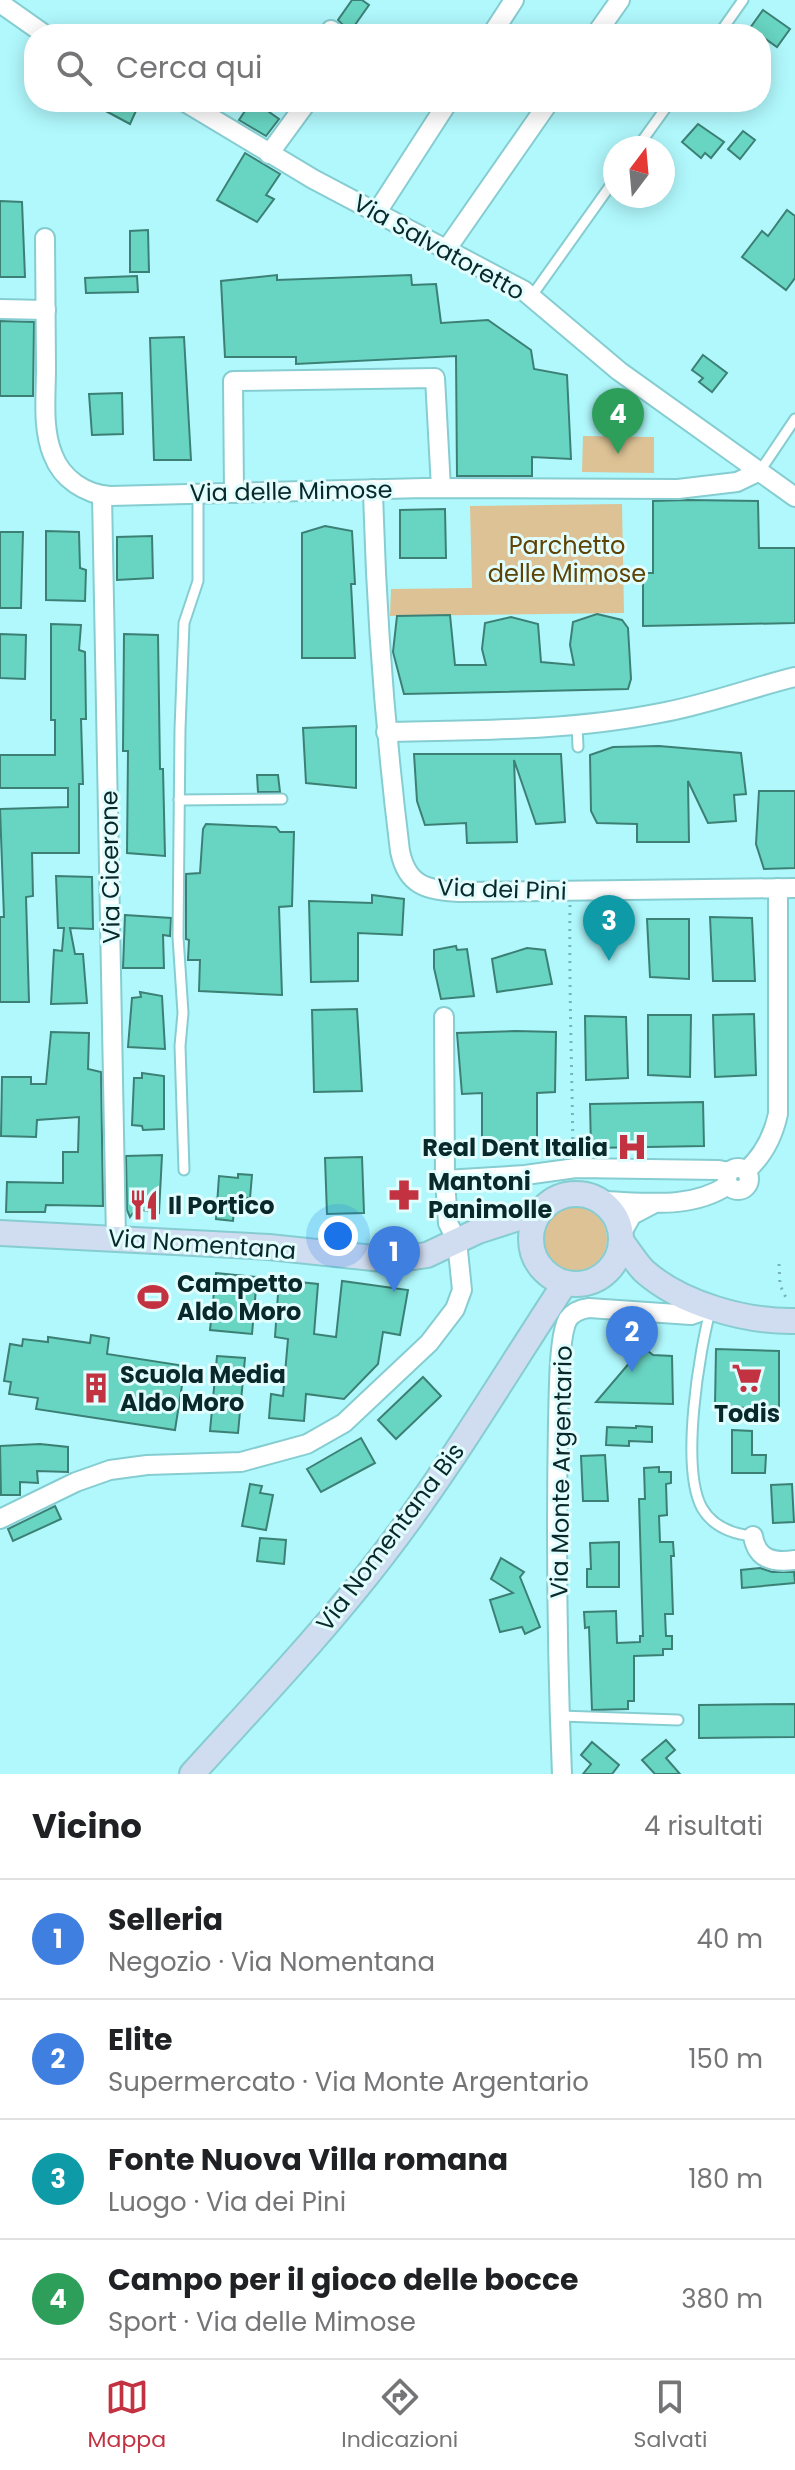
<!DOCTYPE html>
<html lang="it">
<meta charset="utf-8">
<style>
:root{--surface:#fff;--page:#f2f2f2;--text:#202124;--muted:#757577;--line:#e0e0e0;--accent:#c23240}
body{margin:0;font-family:Poppins,sans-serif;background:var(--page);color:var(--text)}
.compass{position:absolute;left:603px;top:136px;width:72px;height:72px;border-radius:50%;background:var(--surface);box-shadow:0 4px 20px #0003;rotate:16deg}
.you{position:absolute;left:338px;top:1236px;width:28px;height:28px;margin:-20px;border:6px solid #fff;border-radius:50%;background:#1a73e8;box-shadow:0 0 0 12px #1a73e833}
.badge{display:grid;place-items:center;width:52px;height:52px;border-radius:50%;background:var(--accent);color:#fff;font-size:26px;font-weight:700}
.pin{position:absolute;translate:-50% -66px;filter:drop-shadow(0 2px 4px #0008)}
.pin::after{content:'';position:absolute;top:42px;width:28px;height:24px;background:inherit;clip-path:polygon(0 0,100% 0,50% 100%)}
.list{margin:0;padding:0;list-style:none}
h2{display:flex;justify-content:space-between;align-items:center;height:104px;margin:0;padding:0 32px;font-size:34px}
h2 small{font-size:26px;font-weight:400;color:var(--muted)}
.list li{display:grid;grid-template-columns:52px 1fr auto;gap:24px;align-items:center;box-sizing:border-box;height:120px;padding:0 32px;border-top:2px solid var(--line)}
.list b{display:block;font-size:30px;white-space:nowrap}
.list p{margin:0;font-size:26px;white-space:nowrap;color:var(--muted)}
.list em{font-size:26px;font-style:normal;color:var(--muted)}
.icon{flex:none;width:44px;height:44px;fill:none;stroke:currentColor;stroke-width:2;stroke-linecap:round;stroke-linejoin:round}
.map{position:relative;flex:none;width:795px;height:1774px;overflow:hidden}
.search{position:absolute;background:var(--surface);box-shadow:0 4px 20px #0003;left:24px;right:24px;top:24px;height:88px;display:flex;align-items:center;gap:20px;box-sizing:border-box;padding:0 28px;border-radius:32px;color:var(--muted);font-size:30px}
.sheet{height:584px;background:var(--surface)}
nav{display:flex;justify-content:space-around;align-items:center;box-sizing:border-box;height:112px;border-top:2px solid var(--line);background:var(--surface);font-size:22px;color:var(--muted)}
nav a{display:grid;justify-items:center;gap:4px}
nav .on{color:var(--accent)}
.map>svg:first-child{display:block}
.green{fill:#ddc295}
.building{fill:#68d5c2;stroke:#3c8075;stroke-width:2}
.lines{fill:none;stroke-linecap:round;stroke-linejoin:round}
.lane-casing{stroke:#86cdd1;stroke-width:13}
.street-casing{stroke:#86cdd1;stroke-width:22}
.secondary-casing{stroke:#86cdd1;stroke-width:28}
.path{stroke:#78b3b6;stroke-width:3;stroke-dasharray:2 6;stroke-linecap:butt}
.lane{stroke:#fff;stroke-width:9}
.street{stroke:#fff;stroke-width:18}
.secondary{stroke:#d0dcf0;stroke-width:24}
.labels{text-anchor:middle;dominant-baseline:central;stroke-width:6;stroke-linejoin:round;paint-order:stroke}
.street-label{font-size:24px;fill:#09282a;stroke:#e1fdfe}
.park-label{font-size:24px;fill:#5e4304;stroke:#e1fdfe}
.poi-label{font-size:24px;font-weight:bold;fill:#09282a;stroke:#e1fdfe;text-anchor:start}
</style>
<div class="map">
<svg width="795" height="1774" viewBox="0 0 795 1774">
<rect width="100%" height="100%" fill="#b0f8fc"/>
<g class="green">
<path d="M 583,436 L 654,437 L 654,473 L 582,472 Z"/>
<path d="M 622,504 L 624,613 L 390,616 L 391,589 L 472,588 L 470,506 Z"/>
<circle cx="575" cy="1239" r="32"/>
</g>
<g class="building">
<path d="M 352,0 L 362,0 L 369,5 L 350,32 L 338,20 Z"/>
<path d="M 763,10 L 790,29 L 777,47 L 750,28 Z"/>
<path d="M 89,102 L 140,102 L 130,124 Z"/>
<path d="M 251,102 L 255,102 L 279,119 L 266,136 L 239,120 Z"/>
<path d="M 698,124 L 724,142 L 711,158 L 705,153 L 701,158 L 682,142 Z"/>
<path d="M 743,131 L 755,140 L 740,159 L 728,149 Z"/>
<path d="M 245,153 L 280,174 L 266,195 L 274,199 L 257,222 L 217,200 Z"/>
<path d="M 0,201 L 22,202 L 25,277 L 0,277 Z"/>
<path d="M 787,210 L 795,216 L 795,278 L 786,290 L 742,257 L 762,231 L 768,236 Z"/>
<path d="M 148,230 L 149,272 L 130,272 L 130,231 Z"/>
<path d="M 277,275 L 277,280 L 411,275 L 412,285 L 436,284 L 441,323 L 488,320 L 531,350 L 534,369 L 567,375 L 571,459 L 532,457 L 532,476 L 457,476 L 456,356 L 296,364 L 296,357 L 225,357 L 221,281 Z"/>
<path d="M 137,276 L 138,292 L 86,293 L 85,278 Z"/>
<path d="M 0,321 L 34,322 L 33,396 L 0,396 Z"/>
<path d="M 184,337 L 191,460 L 154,460 L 150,338 Z"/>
<path d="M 703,355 L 727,373 L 712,392 L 699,382 L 703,378 L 692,370 Z"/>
<path d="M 122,393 L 123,434 L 92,435 L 89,394 Z"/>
<path d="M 688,500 L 758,501 L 759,548 L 795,548 L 795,623 L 643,626 L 643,573 L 653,573 L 653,501 Z"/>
<path d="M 445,509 L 446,558 L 400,558 L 400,510 Z"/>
<path d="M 325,526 L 352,531 L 355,584 L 351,584 L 355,658 L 302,658 L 302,533 Z"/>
<path d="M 46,531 L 79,532 L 80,568 L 86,570 L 85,601 L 46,600 Z"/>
<path d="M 0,532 L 23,532 L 21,608 L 0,608 Z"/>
<path d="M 152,536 L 153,578 L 117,580 L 117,537 Z"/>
<path d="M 597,614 L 622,620 L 628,628 L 631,679 L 628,689 L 404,694 L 393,652 L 397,616 L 450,615 L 455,665 L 486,665 L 482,649 L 485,623 L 511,617 L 538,624 L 541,662 L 574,665 L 570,645 L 573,622 Z"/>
<path d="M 51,624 L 81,625 L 79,650 L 85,652 L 86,719 L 81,719 L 83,784 L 79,784 L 79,853 L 32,853 L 33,896 L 26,897 L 29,1002 L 0,1002 L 0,917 L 4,917 L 0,809 L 68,807 L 68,788 L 0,788 L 0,755 L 55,755 L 55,720 L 51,720 Z"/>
<path d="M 0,634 L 26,635 L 25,679 L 0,678 Z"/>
<path d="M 124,634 L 158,635 L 160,769 L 163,769 L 165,856 L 127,853 L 128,751 L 123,751 Z"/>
<path d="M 356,726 L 356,788 L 306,783 L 303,728 Z"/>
<path d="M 659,746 L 741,753 L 746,794 L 734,795 L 736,821 L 708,823 L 688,781 L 689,842 L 637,842 L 637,824 L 597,823 L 591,811 L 590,755 L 613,747 Z"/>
<path d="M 414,754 L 561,754 L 565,822 L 536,824 L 514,760 L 517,842 L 467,843 L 466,823 L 425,825 L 417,801 Z"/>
<path d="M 257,775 L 278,775 L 280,792 L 258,792 Z"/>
<path d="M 759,791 L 795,791 L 795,868 L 764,869 L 756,844 Z"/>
<path d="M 206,824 L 276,827 L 280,832 L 294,832 L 292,906 L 279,907 L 282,995 L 199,991 L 200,960 L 188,960 L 189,940 L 186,939 L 186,874 L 200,873 L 203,829 Z"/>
<path d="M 56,876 L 92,877 L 93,929 L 70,928 L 75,954 L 83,954 L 87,1003 L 51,1004 L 54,950 L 62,951 L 64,928 L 58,928 Z"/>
<path d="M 372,895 L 404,899 L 402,935 L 358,933 L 358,981 L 311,982 L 309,901 L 372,903 Z"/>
<path d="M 125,915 L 171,918 L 170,936 L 163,935 L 164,968 L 123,968 Z"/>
<path d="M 710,917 L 752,918 L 755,981 L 713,981 Z"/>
<path d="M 647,919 L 689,919 L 689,979 L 650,977 Z"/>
<path d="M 456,946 L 457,950 L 467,949 L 474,996 L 441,999 L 434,968 L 434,950 Z"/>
<path d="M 527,948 L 545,950 L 552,984 L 497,992 L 492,959 Z"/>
<path d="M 140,992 L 162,996 L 165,1049 L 128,1047 L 132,998 L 141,997 Z"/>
<path d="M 357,1009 L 362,1091 L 314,1092 L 312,1010 Z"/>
<path d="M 754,1014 L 756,1075 L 715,1077 L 713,1015 Z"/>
<path d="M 648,1015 L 691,1015 L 690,1077 L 648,1075 Z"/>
<path d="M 585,1016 L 626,1017 L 628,1078 L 586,1080 Z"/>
<path d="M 516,1031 L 556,1032 L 555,1092 L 537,1093 L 537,1141 L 482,1142 L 482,1093 L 462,1094 L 457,1033 Z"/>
<path d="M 51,1032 L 89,1033 L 88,1069 L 101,1072 L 103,1206 L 46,1205 L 45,1212 L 6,1212 L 7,1182 L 63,1183 L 63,1152 L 78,1152 L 79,1117 L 37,1120 L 36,1137 L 1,1136 L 2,1077 L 31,1077 L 31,1084 L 46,1084 Z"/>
<path d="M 142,1073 L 164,1076 L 164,1129 L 143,1130 L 142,1126 L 132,1125 L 134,1078 L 142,1078 Z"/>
<path d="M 703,1102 L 704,1146 L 591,1148 L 590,1104 Z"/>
<path d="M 162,1155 L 159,1213 L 136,1209 L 130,1217 L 127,1210 L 126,1156 Z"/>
<path d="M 362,1157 L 364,1213 L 327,1214 L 325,1158 Z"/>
<path d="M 238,1174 L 252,1175 L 250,1198 L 235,1197 L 233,1221 L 216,1219 L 219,1176 L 238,1178 Z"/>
<path d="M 216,1273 L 257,1277 L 252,1334 L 210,1330 Z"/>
<path d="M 279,1280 L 318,1284 L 314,1334 L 336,1337 L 342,1281 L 408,1290 L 400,1335 L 383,1332 L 378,1364 L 344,1399 L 306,1394 L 304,1421 L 269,1418 L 271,1394 L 283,1396 L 288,1339 L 275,1337 Z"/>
<path d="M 91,1335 L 109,1338 L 107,1354 L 185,1366 L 175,1430 L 36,1409 L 38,1398 L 9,1394 L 11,1382 L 4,1381 L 10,1344 L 22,1346 L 23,1339 L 48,1342 L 48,1337 L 90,1343 Z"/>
<path d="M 643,1347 L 653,1355 L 672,1356 L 673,1404 L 596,1402 Z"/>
<path d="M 716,1349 L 779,1351 L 779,1410 L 715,1406 Z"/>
<path d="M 217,1356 L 245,1358 L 238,1433 L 210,1431 Z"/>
<path d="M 423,1377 L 441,1396 L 396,1439 L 378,1420 Z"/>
<path d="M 636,1426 L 652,1427 L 652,1442 L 629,1441 L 629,1446 L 606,1445 L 607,1427 L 636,1428 Z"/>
<path d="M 732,1430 L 752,1431 L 752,1455 L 766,1455 L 765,1473 L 732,1473 Z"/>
<path d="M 361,1438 L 375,1463 L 321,1492 L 307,1469 Z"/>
<path d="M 40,1444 L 68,1447 L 68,1472 L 37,1471 L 38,1483 L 20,1482 L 20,1495 L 1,1495 L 0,1446 Z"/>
<path d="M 605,1455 L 608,1501 L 583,1501 L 581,1456 Z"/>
<path d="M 659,1467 L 659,1472 L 671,1472 L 671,1483 L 666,1484 L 667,1515 L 659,1516 L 660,1542 L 673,1542 L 674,1556 L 671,1556 L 673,1614 L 665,1614 L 666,1636 L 672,1636 L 672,1649 L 663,1649 L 663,1655 L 634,1656 L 634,1701 L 628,1701 L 628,1709 L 592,1710 L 589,1627 L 585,1628 L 584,1612 L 616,1611 L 617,1643 L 640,1642 L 640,1636 L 643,1636 L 639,1499 L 645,1499 L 644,1468 Z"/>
<path d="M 250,1484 L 262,1486 L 260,1493 L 273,1495 L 266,1530 L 242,1526 Z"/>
<path d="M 792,1484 L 794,1522 L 773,1523 L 771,1485 Z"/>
<path d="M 55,1506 L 61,1519 L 13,1541 L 8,1529 Z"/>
<path d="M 260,1538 L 286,1540 L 284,1564 L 257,1561 Z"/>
<path d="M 619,1542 L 619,1587 L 587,1587 L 587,1569 L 591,1569 L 590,1543 Z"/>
<path d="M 501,1558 L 524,1572 L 520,1577 L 540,1627 L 525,1634 L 522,1627 L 500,1632 L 490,1600 L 513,1593 L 491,1579 Z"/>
<path d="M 760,1568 L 772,1572 L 794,1572 L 795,1583 L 742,1588 L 741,1570 Z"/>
<path d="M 795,1704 L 795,1737 L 699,1738 L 699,1705 Z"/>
<path d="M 666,1740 L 675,1750 L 666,1758 L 680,1774 L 655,1774 L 642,1760 Z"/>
<path d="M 592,1742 L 619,1765 L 612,1774 L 583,1774 L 591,1764 L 581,1755 Z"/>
</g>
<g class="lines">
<g class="lane-casing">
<g id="lane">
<path d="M 719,34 L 743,0"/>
<path d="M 637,148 L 670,102"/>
<path d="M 531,297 L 615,179"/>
<path d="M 760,471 L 795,419"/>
<path d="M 577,725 L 578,747"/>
<path d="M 179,800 L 282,799"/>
<path d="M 184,1170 L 180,1046 L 183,1013 L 178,937 L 180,729 L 184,623 L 198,581 L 198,494"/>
<path d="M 711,1308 C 699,1351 680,1468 702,1508 C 713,1527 732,1534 753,1536"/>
<path d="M 560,1716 L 678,1720"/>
</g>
</g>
<g class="street-casing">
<g id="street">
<path d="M 0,3 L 44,34"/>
<path d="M 331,30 L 336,34"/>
<path d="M 492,34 L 514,0"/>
<path d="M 596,34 L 620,0"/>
<path d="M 185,102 L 313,179 L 523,290 L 619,371 L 795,497"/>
<path d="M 269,154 L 307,102"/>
<path d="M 377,212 L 448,102"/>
<path d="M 45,238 C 45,282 46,325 46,369 C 46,396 42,429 53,455 C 62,479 85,494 110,496 L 425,488 L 678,489 L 737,482 L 760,471"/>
<path d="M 446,250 L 549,102"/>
<path d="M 0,309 L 46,310"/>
<path d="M 373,489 C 376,611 385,730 400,851 C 407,886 427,890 459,892 L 795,888"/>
<path d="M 234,493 L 233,381 L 435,378 L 441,488"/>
<path d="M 102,495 L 116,1239"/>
<path d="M 386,732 C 478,730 569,731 660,713 C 706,705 750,688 795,677"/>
<circle cx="738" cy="1179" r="11"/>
<path d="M 746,1171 C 763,1156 773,1137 778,1114 L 778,888"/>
<path d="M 445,1180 L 525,1175 L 576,1168 L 719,1170 L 729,1172"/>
<path d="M 601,1201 C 643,1202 691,1210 728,1185"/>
<path d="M 621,1234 L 632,1215 L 653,1204"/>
<path d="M 0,1519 L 76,1482 L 110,1470 L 147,1465 L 241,1462 L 307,1444 L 344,1423 L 429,1343 L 455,1309 L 462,1290 L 457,1241 L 448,1223 L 445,1180 L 444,1017"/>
<path d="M 753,1536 C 757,1560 774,1563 795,1560"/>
<path d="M 562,1774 C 557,1656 556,1539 558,1421 C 559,1399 558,1336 568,1319 C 573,1312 581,1309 589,1308 L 691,1315 L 711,1308"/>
</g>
</g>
<g class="secondary-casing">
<g id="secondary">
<circle cx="576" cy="1239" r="45"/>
<path d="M 0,1233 L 269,1247 L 392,1260 L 427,1255 L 478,1231 L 540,1211"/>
<path d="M 621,1241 C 629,1251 636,1263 644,1271 C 681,1304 746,1322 795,1321"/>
<path d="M 192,1774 C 257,1702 324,1632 383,1555 C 450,1468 505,1374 565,1283"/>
</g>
</g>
<g class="path">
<path d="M 570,905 C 569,987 572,1070 573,1153"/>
<path d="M 779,1264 L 780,1285 L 788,1302"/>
</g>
<use href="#lane" class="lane"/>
<use href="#street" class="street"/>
<use href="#secondary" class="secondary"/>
</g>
<defs>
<g id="hospital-bare" transform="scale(2.4)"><path d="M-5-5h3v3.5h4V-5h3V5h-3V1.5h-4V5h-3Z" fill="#c23240" stroke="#e1fdfe" stroke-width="2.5" paint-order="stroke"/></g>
<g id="pharmacy-bare" transform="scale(2.4)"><path d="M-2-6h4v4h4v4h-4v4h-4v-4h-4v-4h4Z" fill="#c23240" stroke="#e1fdfe" stroke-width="2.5" paint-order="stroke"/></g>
<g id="restaurant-bare" transform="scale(2.4)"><path d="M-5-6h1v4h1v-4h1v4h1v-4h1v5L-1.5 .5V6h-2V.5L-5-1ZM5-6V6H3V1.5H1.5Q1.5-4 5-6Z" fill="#c23240" stroke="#e1fdfe" stroke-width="2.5" paint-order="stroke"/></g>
<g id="stadium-bare" transform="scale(2.4)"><path d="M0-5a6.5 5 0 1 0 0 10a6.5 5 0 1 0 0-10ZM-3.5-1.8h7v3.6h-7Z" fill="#c23240" stroke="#e1fdfe" stroke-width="2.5" paint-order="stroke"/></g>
<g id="supermarket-bare" transform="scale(2.4)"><path d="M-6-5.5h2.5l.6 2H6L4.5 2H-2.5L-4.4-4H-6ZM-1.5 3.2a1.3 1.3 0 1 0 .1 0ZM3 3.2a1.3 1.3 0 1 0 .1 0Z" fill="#c23240" stroke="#e1fdfe" stroke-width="2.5" paint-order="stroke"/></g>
<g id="building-bare" transform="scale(2.4)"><path d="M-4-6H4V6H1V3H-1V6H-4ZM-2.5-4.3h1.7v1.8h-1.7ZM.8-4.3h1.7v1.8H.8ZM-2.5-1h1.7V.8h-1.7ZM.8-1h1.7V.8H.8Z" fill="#c23240" stroke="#e1fdfe" stroke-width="2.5" paint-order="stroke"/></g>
</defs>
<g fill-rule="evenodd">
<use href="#hospital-bare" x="632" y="1147"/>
<use href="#pharmacy-bare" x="404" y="1195"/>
<use href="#restaurant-bare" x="144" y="1205"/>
<use href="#stadium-bare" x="153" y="1297"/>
<use href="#supermarket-bare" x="747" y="1378"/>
<use href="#building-bare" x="96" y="1388"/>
</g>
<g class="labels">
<g class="street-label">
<text transform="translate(439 247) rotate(29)">Via Salvatoretto</text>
<text transform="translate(291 491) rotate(-1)">Via delle Mimose</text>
<text transform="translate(110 867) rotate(-91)">Via Cicerone</text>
<text transform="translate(502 889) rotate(2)">Via dei Pini</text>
<text transform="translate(202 1244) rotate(4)">Via Nomentana</text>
<text transform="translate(561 1472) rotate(-89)">Via Monte Argentario</text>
<text transform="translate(390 1537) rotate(-53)">Via Nomentana Bis</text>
</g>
<g class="park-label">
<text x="567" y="545">Parchetto<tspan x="567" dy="28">delle Mimose</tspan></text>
</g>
<g class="poi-label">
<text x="608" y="1147" text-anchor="end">Real Dent Italia</text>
<text x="428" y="1181">Mantoni<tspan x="428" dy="28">Panimolle</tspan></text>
<text x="168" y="1205">Il Portico</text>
<text x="177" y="1283">Campetto<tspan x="177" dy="28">Aldo Moro</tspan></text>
<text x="120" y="1374">Scuola Media<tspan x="120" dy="28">Aldo Moro</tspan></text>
<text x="747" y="1413" text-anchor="middle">Todis</text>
</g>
</g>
</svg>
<svg class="compass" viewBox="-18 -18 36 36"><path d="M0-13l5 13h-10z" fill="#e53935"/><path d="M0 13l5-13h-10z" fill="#757577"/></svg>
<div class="you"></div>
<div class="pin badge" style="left:394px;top:1292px;background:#3f7fe0">1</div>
<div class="pin badge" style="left:632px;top:1372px;background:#3f7fe0">2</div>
<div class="pin badge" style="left:609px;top:961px;background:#0f9aa8">3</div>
<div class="pin badge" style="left:618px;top:454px;background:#2e9e5b">4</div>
<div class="search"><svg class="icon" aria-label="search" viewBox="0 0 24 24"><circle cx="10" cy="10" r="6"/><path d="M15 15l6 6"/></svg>Cerca qui</div>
</div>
<section class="sheet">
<h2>Vicino<small>4 risultati</small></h2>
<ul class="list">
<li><span class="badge" style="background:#3f7fe0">1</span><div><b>Selleria</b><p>Negozio · Via Nomentana</p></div><em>40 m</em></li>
<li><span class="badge" style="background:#3f7fe0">2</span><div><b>Elite</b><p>Supermercato · Via Monte Argentario</p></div><em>150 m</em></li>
<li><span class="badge" style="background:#0f9aa8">3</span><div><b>Fonte Nuova Villa romana</b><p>Luogo · Via dei Pini</p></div><em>180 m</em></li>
<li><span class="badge" style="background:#2e9e5b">4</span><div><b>Campo per il gioco delle bocce</b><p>Sport · Via delle Mimose</p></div><em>380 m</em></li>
</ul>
</section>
<nav>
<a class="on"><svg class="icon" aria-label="map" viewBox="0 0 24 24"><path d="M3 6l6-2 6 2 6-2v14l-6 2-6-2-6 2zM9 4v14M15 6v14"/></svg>Mappa</a>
<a><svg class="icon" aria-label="directions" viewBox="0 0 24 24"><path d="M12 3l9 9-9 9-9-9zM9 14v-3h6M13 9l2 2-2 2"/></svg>Indicazioni</a>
<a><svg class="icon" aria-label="saved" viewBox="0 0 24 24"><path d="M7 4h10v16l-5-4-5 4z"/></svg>Salvati</a>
</nav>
